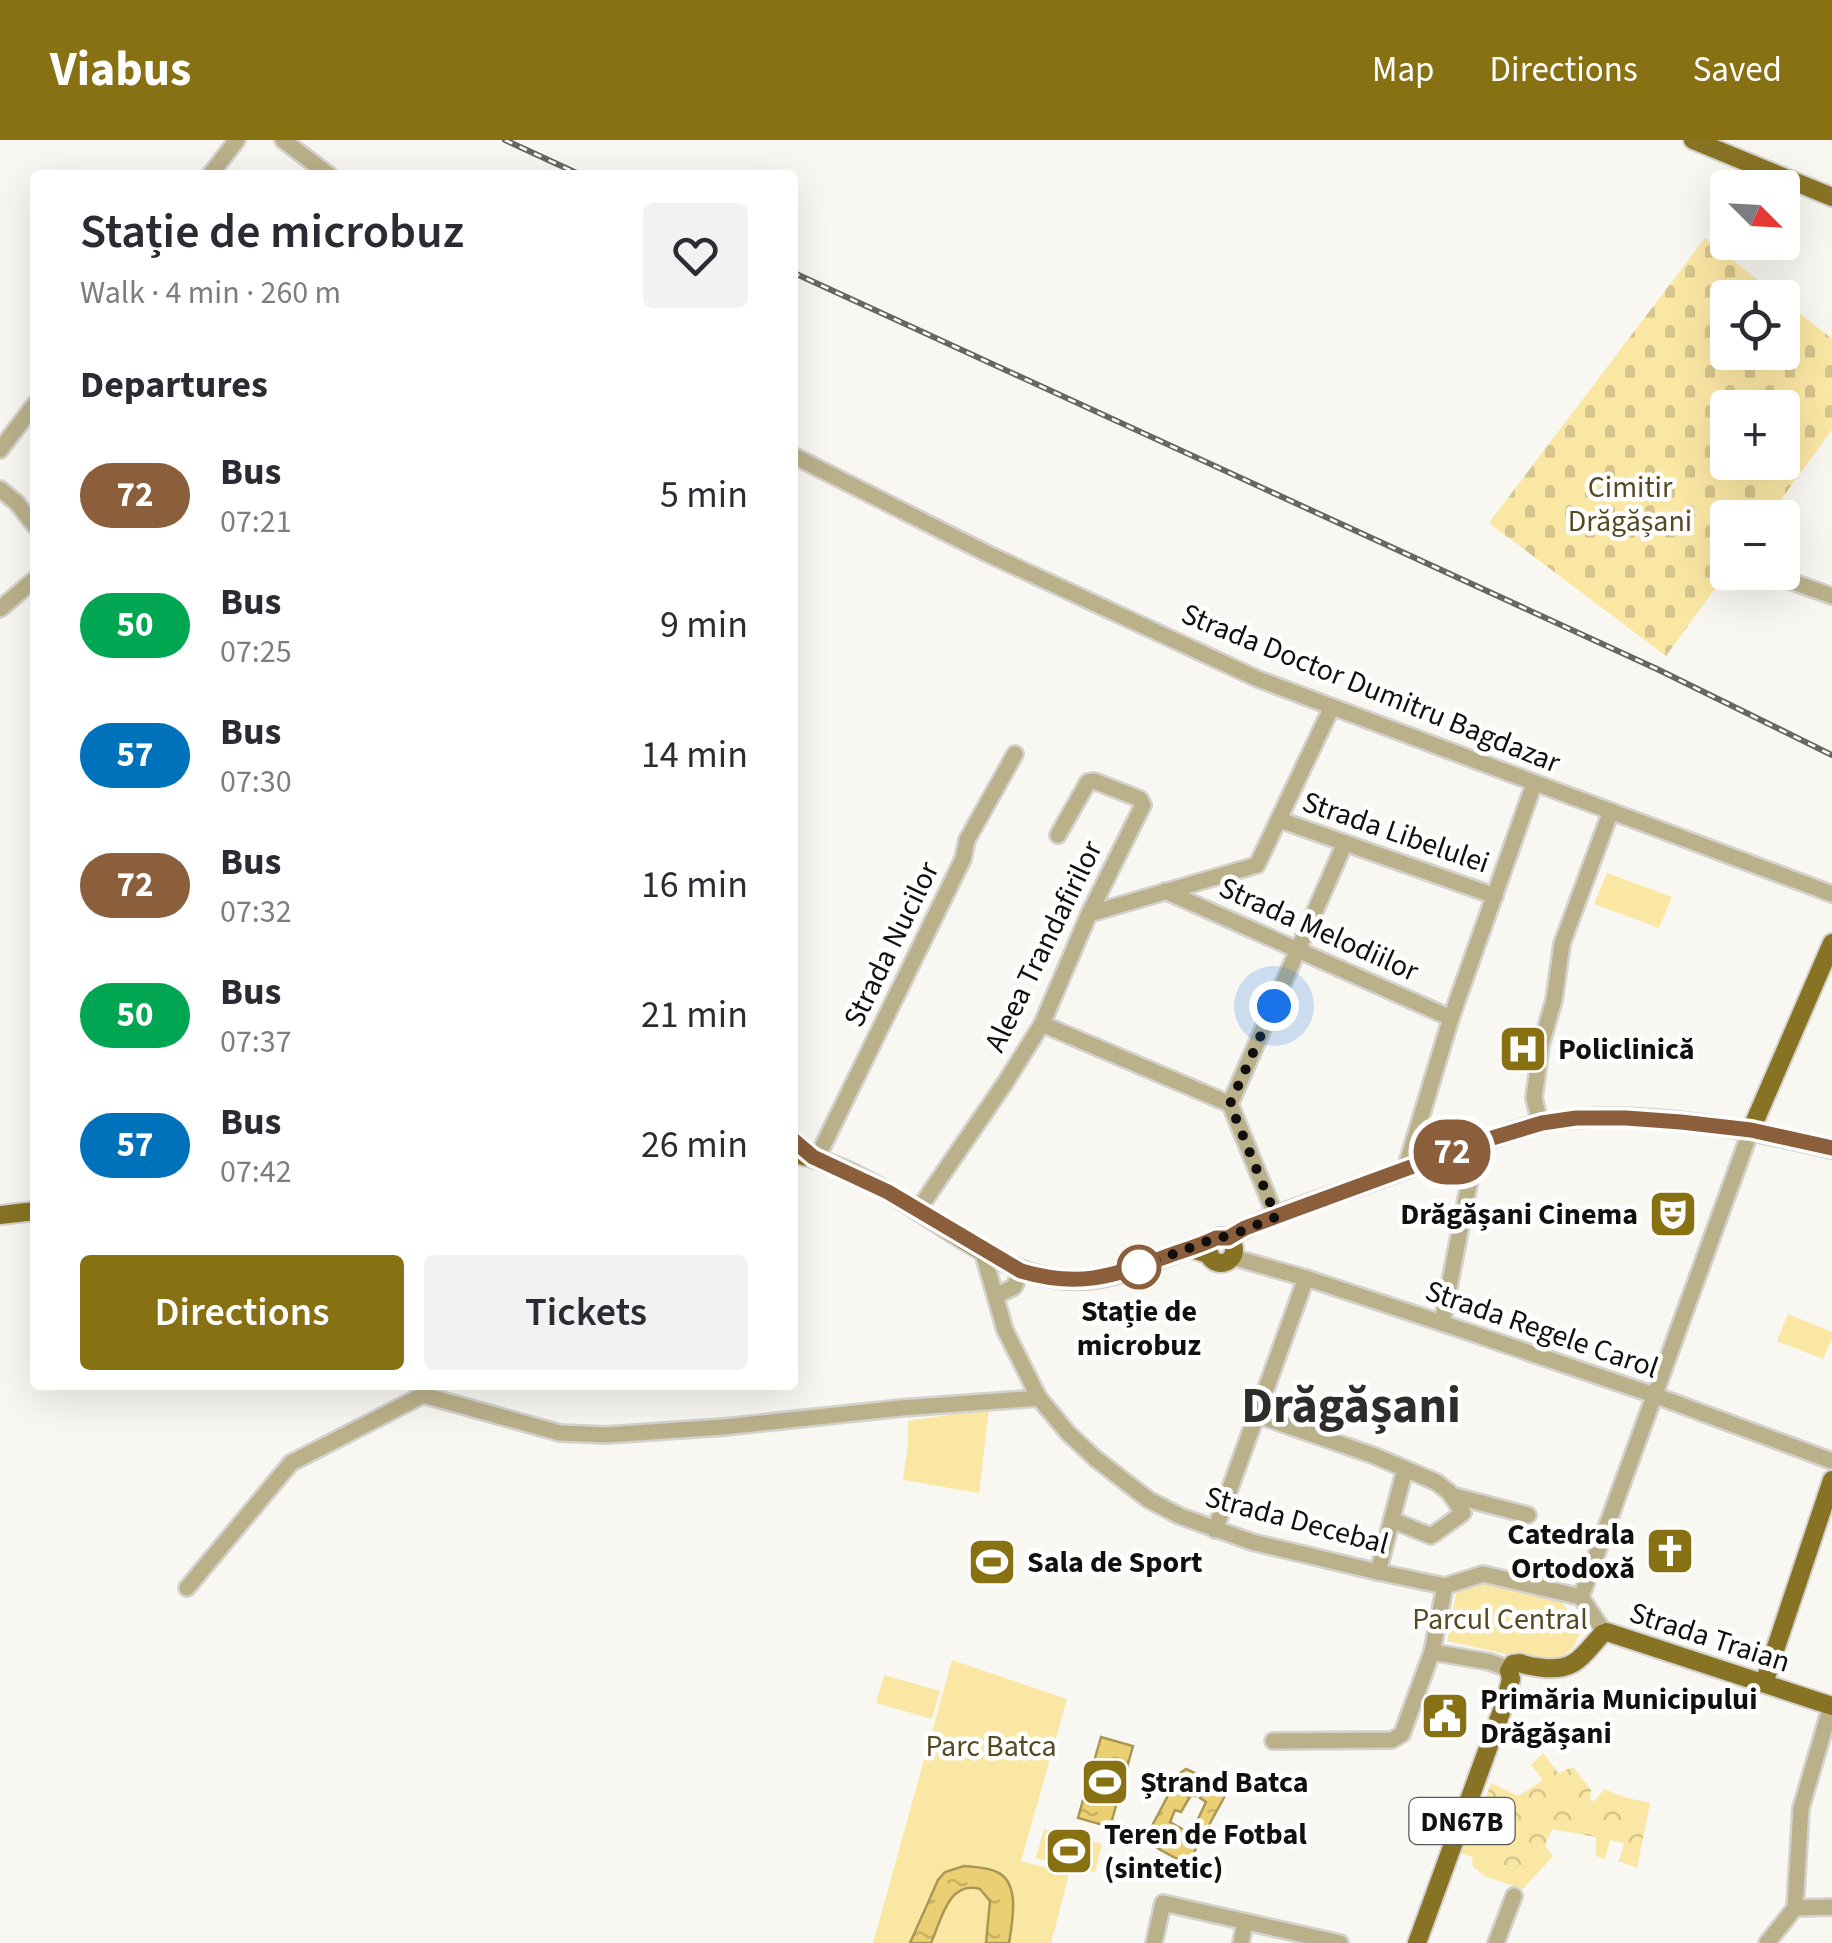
<!DOCTYPE html>
<html lang="en">
<head>
<meta charset="utf-8">
<style>
  body { margin:0; font-family:"Source Sans 3",sans-serif; background:#f2f2f3; color:#2b2b33; height:100vh; display:flex; flex-direction:column; font-size:38px; white-space:nowrap }
  * { box-sizing:border-box; margin:0 }
  p { font-size:32px; color:#7c7c81 }
  .icon { flex:none; width:55px; height:55px; fill:none; stroke:currentColor; stroke-width:2; stroke-linecap:round; stroke-linejoin:round }
  .map { position:relative; flex:1; overflow:hidden }
  .details { position:absolute; left:30px; top:30px; width:768px; height:1220px; display:flex; flex-direction:column; background:#fff; border-radius:10px; box-shadow:0 10px 40px #0002 }
  .details>* { flex:none }
  .badge { padding:0 20px; border-radius:32px; font-size:35px; line-height:65px }
  .needle { width:65px; rotate:114deg }
  .buttons { position:absolute; left:1710px; top:30px; display:grid; gap:20px }
  .buttons a { display:grid; place-items:center; width:90px; height:90px; border-radius:10px; background:#fff; box-shadow:0 10px 40px #0002; font-size:50px }
  .you { position:absolute; width:50px; height:50px; margin:-25px; border:8px solid #fff; border-radius:50%; background:#1a73e8; box-shadow:0 0 0 15px #1a73e833 }
  .map>.badge { position:absolute; translate:-50% -50%; box-shadow:0 0 0 5px #fff }
  h2 { padding:0 50px; font-size:38px; line-height:90px }
  .round { display:grid; place-items:center; flex:none; width:105px; height:105px; border-radius:10px; background:#f2f2f3 }
  .headline { display:flex; align-items:center; justify-content:space-between; height:170px; padding:0 50px }
  h1 { font-size:48px; font-weight:600; line-height:75px }
  .button { display:flex; gap:20px; margin-top:auto; padding:20px 50px }
  .button a { flex:1; height:115px; border-radius:10px; background:#887113; color:#fff; font-size:40px; font-weight:600; line-height:115px; text-align:center }
  .button a+a { background:#f2f2f3; color:#2b2b33 }
  ul { padding:0; list-style:none }
  li { display:flex; align-items:center; gap:30px; height:130px; padding:0 50px }
  li div { flex:1 }
  li b { display:block; font-size:38px }
  li em { font-style:normal }
  li .badge { min-width:110px; font-weight:700; text-align:center }
  header { display:flex; align-items:center; gap:60px; box-sizing:border-box; height:140px; padding:0 50px; background:#887113; color:#fff }
  header strong { font-size:48px }
  nav { display:flex; gap:55px; margin-inline-start:auto; font-size:35px }
  .map>svg:first-child { display:block }
  .green { fill:#fbe7a4 }
  .forest { fill:url(#forest-crowns) }
  .cemetery { fill:url(#cemetery-stones); fill-rule:evenodd }
  .water { fill:url(#water-ripples); stroke:#aa9655; stroke-width:2.5 }
  .lines { fill:none; stroke-linecap:round; stroke-linejoin:round }
  .minor-casing { stroke:#d3d2cd; stroke-width:20 }
  .major-casing { stroke:#d3d2cd; stroke-width:22 }
  .minor { stroke:#bab08a; stroke-width:15 }
  .major { stroke:#887324; stroke-width:18 }
  .rail-casing { stroke:#676663; stroke-width:6 }
  .rail { stroke:#fff; stroke-width:2.5; stroke-dasharray:8; stroke-linecap:butt }
  .line-casing { stroke:#fff; stroke-width:22 }
  .line { stroke:#8b5e3c; stroke-width:15 }
  .walk { stroke:#11100e; stroke-width:10; stroke-dasharray:0 18 }
  .stop-dot { fill:#fff; stroke:#8b5e3c; stroke-width:5 }
  .labels { text-anchor:middle; stroke-width:9; stroke-linejoin:round; paint-order:stroke }
  .shield { fill:#fff; stroke:#585856; stroke-width:2.5 }
  .shield-label { font-size:28px; font-weight:bold; fill:#11100e }
  .park-label { font-size:30px; fill:#554a22; stroke:#fff }
  .street-label { font-size:30px; fill:#11100e; stroke:#fff }
  .poi-label { font-size:30px; font-weight:bold; fill:#11100e; stroke:#fff; text-anchor:start }
  .stop-label { font-size:30px; font-weight:bold; fill:#11100e; stroke:#fff }
  .town-label { font-size:50px; font-weight:bold; fill:#2f2d29; stroke:#fff }
</style>
</head>
<body>
<header>
<strong>Viabus</strong>
<nav><a>Map</a><a>Directions</a><a>Saved</a></nav>
</header>
<div class="map">
<svg width="1832" height="1803" viewBox="0 0 1832 1803">
  <defs>
    <pattern id="forest-crowns" width="20" height="18" patternUnits="userSpaceOnUse" patternTransform="scale(2.5)"><rect width="20" height="18" fill="#fbe7a4"/><path d="M2 6a3 3 0 1 1 6 0M12 15a3 3 0 1 1 6 0" fill="none" stroke="#d6c58c"/></pattern>
    <pattern id="cemetery-stones" width="16" height="16" patternUnits="userSpaceOnUse" patternTransform="scale(2.5)"><rect width="16" height="16" fill="#fbe7a4"/><path d="M2 7V4a2 2 0 0 1 4 0v3zM10 15v-3a2 2 0 0 1 4 0v3z" fill="#d6c58c"/></pattern>
    <pattern id="water-ripples" width="26" height="14" patternUnits="userSpaceOnUse" patternTransform="scale(2.5)"><rect width="26" height="14" fill="#ebd073"/><path d="M2 4q2-2 4 0t4 0M15 11q2-2 4 0t4 0" fill="none" stroke="#c8b262"/></pattern>
  </defs>
  <rect width="100%" height="100%" fill="#f8f7f1"/>
  <g class="green">
    <path d="M 1607,733 L 1672,757 L 1659,788 L 1594,764 Z"/>
    <path d="M 1788,1174 L 1832,1192 L 1832,1198 L 1823,1219 L 1777,1201 Z"/>
    <path d="M 989,1269 L 979,1353 L 903,1340 L 908,1305 L 908,1281 Z"/>
    <path d="M 1483,1442 L 1562,1462 L 1582,1488 L 1573,1508 L 1555,1521 L 1528,1519 L 1447,1501 L 1457,1449 Z"/>
    <path d="M 952,1520 L 1067,1559 L 1021,1721 L 1069,1734 L 1051,1803 L 1009,1803 L 1013,1760 L 998,1732 C 988,1729 976,1724 965,1726 C 931,1732 921,1776 910,1803 L 873,1803 Z"/>
    <path d="M 884,1535 L 940,1551 L 932,1579 L 876,1563 Z"/>
    <path d="M 1044,1689 L 1102,1704 L 1095,1732 L 1036,1718 Z"/>
    <path d="M 969,1747 L 980,1749 L 990,1761 L 986,1803 L 931,1803 C 941,1781 944,1755 969,1747 Z"/>
  </g>
  <path class="forest" d="M 1543,1613 L 1558,1633 L 1573,1627 L 1591,1650 L 1590,1660 L 1595,1661 L 1604,1649 L 1624,1657 L 1650,1663 L 1637,1728 L 1619,1721 L 1624,1703 L 1610,1700 L 1605,1719 L 1596,1716 L 1596,1697 L 1552,1689 L 1545,1706 L 1553,1716 L 1523,1749 L 1487,1737 L 1473,1727 L 1472,1717 L 1457,1712 L 1463,1697 L 1479,1703 L 1494,1687 L 1502,1690 L 1486,1657 L 1491,1643 L 1518,1656 L 1543,1640 L 1531,1625 Z"/>
  <path class="cemetery" d="M 1705,98 L 1779,157 L 1728,158 L 1728,212 L 1782,212 L 1783,160 L 1832,199 L 1832,290 L 1768,377 L 1728,378 L 1727,432 L 1666,516 L 1489,383 ZM 1728,268 L 1782,268 L 1782,322 L 1728,322 Z"/>
  <g class="water">
    <path d="M 1101,1597 L 1133,1606 L 1110,1687 L 1078,1678 Z"/>
    <path d="M 1186,1629 L 1206,1638 L 1196,1656 L 1191,1655 L 1181,1672 L 1175,1670 L 1170,1682 L 1191,1694 L 1206,1662 L 1200,1658 L 1212,1640 L 1224,1649 L 1226,1654 L 1192,1716 L 1186,1721 L 1181,1721 L 1146,1702 L 1146,1697 L 1180,1633 Z"/>
    <path d="M 964,1726 C 975,1727 987,1727 997,1732 C 1021,1743 1012,1783 1009,1803 L 986,1803 L 990,1761 L 980,1749 C 948,1740 941,1781 931,1803 L 910,1803 L 938,1740 L 945,1732 Z"/>
  </g>
  <g class="lines">
    <g class="minor-casing">
      <g id="minor">
        <path d="M 283,0 L 329,35"/>
        <path d="M 210,35 L 237,0"/>
        <path d="M 0,310 L 35,264"/>
        <path d="M 792,315 L 988,414 L 1258,539 L 1832,754"/>
        <path d="M 0,349 L 17,363 L 35,386"/>
        <path d="M 1765,432 L 1832,456"/>
        <path d="M 0,469 L 35,439"/>
        <path d="M 1280,680 L 1495,756"/>
        <path d="M 1165,751 L 1451,878"/>
        <path d="M 1089,774 L 1257,725 L 1332,567"/>
        <path d="M 1042,884 L 1230,964"/>
        <path d="M 1540,983 L 1534,958 L 1541,905 L 1554,860 L 1562,804 L 1611,671"/>
        <path d="M 817,1018 L 963,719 L 967,700 L 1015,614"/>
        <path d="M 1405,1030 L 1451,878 L 1534,644"/>
        <path d="M 918,1070 L 1005,943 L 1042,884 L 1089,774 L 1143,665 L 1140,659 L 1094,641 L 1088,642 L 1058,695"/>
        <path d="M 1276,1077 L 1230,964 L 1345,703"/>
        <path d="M 982,1110 L 1005,1190 L 1039,1258 L 1068,1293 L 1096,1319 L 1149,1360 L 1180,1376 L 1252,1402 L 1378,1432 L 1445,1446 L 1483,1434 L 1581,1457"/>
        <path d="M 1232,1117 L 1309,1139 L 1442,1183 L 1654,1255 L 1832,1321"/>
        <path d="M 995,1156 L 1014,1147 L 1021,1131"/>
        <path d="M 1442,1183 L 1477,1003"/>
        <path d="M 1257,1275 L 1375,1316 L 1436,1342 L 1449,1352 L 1463,1373 L 1431,1396 L 1392,1380"/>
        <path d="M 1451,1355 L 1528,1375"/>
        <path d="M 1215,1390 L 1306,1138"/>
        <path d="M 1378,1432 L 1405,1329"/>
        <path d="M 187,1448 L 291,1323 L 423,1255 L 560,1293 L 606,1295 L 724,1287 L 901,1268 L 1039,1258"/>
        <path d="M 1581,1457 L 1751,990"/>
        <path d="M 1581,1457 L 1604,1492"/>
        <path d="M 1432,1512 L 1490,1522 L 1509,1529"/>
        <path d="M 1273,1601 L 1392,1600 L 1402,1594 L 1432,1512 L 1445,1446"/>
        <path d="M 1795,1768 L 1801,1668 L 1831,1566"/>
        <path d="M 1154,1803 L 1163,1763 L 1340,1803"/>
        <path d="M 1241,1803 L 1245,1782"/>
        <path d="M 1496,1803 L 1514,1756"/>
        <path d="M 1767,1803 L 1795,1768 L 1832,1767"/>
      </g>
    </g>
    <g class="major-casing">
      <g id="major">
        <path d="M 1693,0 L 1832,57"/>
        <path d="M 1751,990 L 1832,803"/>
        <path d="M 792,1014 C 897,1028 983,1148 1087,1140 C 1123,1137 1157,1120 1190,1108 L 1210,1115"/>
        <path d="M 0,1075 L 35,1071"/>
        <circle cx="1221" cy="1110" r="13"/>
        <path d="M 1228,1098 C 1273,1072 1328,1058 1377,1040 C 1418,1025 1458,1009 1500,996 C 1514,991 1529,985 1544,983 C 1633,967 1744,988 1832,1009"/>
        <path d="M 1764,1543 L 1832,1340"/>
        <path d="M 1417,1803 L 1506,1559 L 1511,1539 L 1509,1531 L 1513,1524 L 1520,1523 C 1528,1526 1535,1527 1544,1528 C 1576,1531 1583,1515 1602,1494 L 1607,1492 L 1832,1566"/>
      </g>
    </g>
    <use href="#minor" class="minor"/>
    <use href="#major" class="major"/>
    <g class="rail-casing">
      <g id="rail">
        <path d="M 505,0 L 581,35"/>
        <path d="M 792,132 L 1657,529 L 1832,615"/>
      </g>
    </g>
    <use href="#rail" class="rail"/>
  </g>
  <g class="lines">
    <g class="line-casing">
      <path id="line" d="M 792,999 L 813,1017 L 888,1052 L 1021,1131 C 1079,1148 1110,1137 1165,1117 C 1181,1111 1200,1106 1216,1098 L 1228,1098 L 1245,1088 L 1288,1072 L 1479,1002 L 1542,983 L 1576,978 L 1626,978 L 1681,982 L 1751,990 L 1832,1008"/>
    </g>
    <use href="#line" class="line"/>
    <path class="walk" d="M 1139,1127 L 1216,1098 C 1236,1096 1256,1084 1276,1077 L 1230,964 L 1274,866"/>
  </g>
  <defs>
    <g id="hospital-square" transform="scale(2.5)"><rect x="-9" y="-9" width="18" height="18" rx="4" fill="#887113" stroke="#fff"/><path d="M-5-5h3v3.5h4V-5h3V5h-3V1.5h-4V5h-3Z" fill="#fff"/></g>
    <g id="theatre-square" transform="scale(2.5)"><rect x="-9" y="-9" width="18" height="18" rx="4" fill="#887113" stroke="#fff"/><path d="M-5-5.5Q0-4 5-5.5V0Q5 5 0 6Q-5 5-5 0ZM-3.3-2.5H-1v1.5H-3.3ZM1-2.5H3.3v1.5H1ZM-2.8 1Q0 5.5 2.8 1Z" fill="#fff"/></g>
    <g id="church-square" transform="scale(2.5)"><rect x="-9" y="-9" width="18" height="18" rx="4" fill="#887113" stroke="#fff"/><path d="M-1.2-6h2.4v3.5h3.3v2.4h-3.3V6h-2.4V-.1h-3.3v-2.4h3.3Z" fill="#fff"/></g>
    <g id="stadium-square" transform="scale(2.5)"><rect x="-9" y="-9" width="18" height="18" rx="4" fill="#887113" stroke="#fff"/><path d="M0-5a6.5 5 0 1 0 0 10a6.5 5 0 1 0 0-10ZM-3.5-1.8h7v3.6h-7Z" fill="#fff"/></g>
    <g id="civic-square" transform="scale(2.5)"><rect x="-9" y="-9" width="18" height="18" rx="4" fill="#887113" stroke="#fff"/><path d="M-.6-6.5H3V-4.5H.6V-3L4-1V1h2V6H-6V1h2V-1L-.6-3ZM-1.2 2.5V6h2.4V2.5Z" fill="#fff"/></g>
  </defs>
  <g fill-rule="evenodd">
    <use href="#hospital-square" x="1523" y="909"/>
    <use href="#theatre-square" x="1673" y="1074"/>
    <use href="#church-square" x="1670" y="1411"/>
    <use href="#stadium-square" x="992" y="1422"/>
    <use href="#civic-square" x="1445" y="1576"/>
    <use href="#stadium-square" x="1105" y="1642"/>
    <use href="#stadium-square" x="1069" y="1711"/>
  </g>
  <circle class="stop-dot" cx="1139" cy="1127" r="20"/>
  <g class="labels">
    <rect class="shield" x="1409.5" y="1658" width="105" height="46" rx="8"/>
    <g class="shield-label">
      <text x="1462" y="1691">DN67B</text>
    </g>
    <g class="park-label">
      <text x="1630" y="357">Cimitir<tspan x="1630" dy="34">Drăgășani</tspan></text>
      <text x="1500" y="1489">Parcul Central</text>
      <text x="991" y="1616">Parc Batca</text>
    </g>
    <g class="street-label">
      <text transform="translate(1371 548) rotate(22)" y="10">Strada Doctor Dumitru Bagdazar</text>
      <text transform="translate(1396 692) rotate(19)" y="10">Strada Libelulei</text>
      <text transform="translate(1319 789) rotate(24)" y="10">Strada Melodiilor</text>
      <text transform="translate(891 804) rotate(-64)" y="10">Strada Nucilor</text>
      <text transform="translate(1043 806) rotate(-64)" y="10">Aleea Trandafirilor</text>
      <text transform="translate(1542 1189) rotate(19)" y="10">Strada Regele Carol</text>
      <text transform="translate(1297 1380) rotate(15)" y="10">Strada Decebal</text>
      <text transform="translate(1710 1497) rotate(18)" y="10">Strada Traian</text>
    </g>
    <g class="poi-label">
      <text x="1558" y="919">Policlinică</text>
      <text x="1638" y="1084" text-anchor="end">Drăgășani Cinema</text>
      <text x="1635" y="1404" text-anchor="end">Catedrala<tspan x="1635" dy="34">Ortodoxă</tspan></text>
      <text x="1027" y="1432">Sala de Sport</text>
      <text x="1480" y="1569">Primăria Municipului<tspan x="1480" dy="34">Drăgășani</tspan></text>
      <text x="1140" y="1652">Ștrand Batca</text>
      <text x="1104" y="1704">Teren de Fotbal<tspan x="1104" dy="34">(sintetic)</tspan></text>
    </g>
    <g class="stop-label">
      <text x="1139" y="1181">Stație de<tspan x="1139" dy="34">microbuz</tspan></text>
    </g>
    <g class="town-label">
      <text x="1351" y="1282">Drăgășani</text>
    </g>
  </g>
</svg>
<div class="buttons">
<a><svg class="needle" viewBox="-14 -14 28 28"><path d="M0-13l5 13h-10z" fill="#e53935"/><path d="M0 13l5-13h-10z" fill="#7c7c81"/></svg></a>
<a><svg class="icon" aria-label="locate" viewBox="0 0 24 24"><circle cx="12" cy="12" r="6"/><path d="M12 2v4M12 18v4M2 12h4M18 12h4"/></svg></a>
<a>+</a>
<a>−</a>
</div>
<div class="you" style="left:1274px;top:866px"></div>
<b class="badge" style="left:1452px;top:1012px;background:#8b5e3c;color:#fff">72</b>
<section class="details">
<div class="headline"><div><h1>Stație de microbuz</h1><p>Walk · 4 min · 260 m</p></div><a class="round"><svg class="icon" aria-label="heart" viewBox="0 0 24 24"><path d="M12 20l-8-8c-3-5 5-10 8-4 3-6 11-1 8 4z"/></svg></a></div>
<h2>Departures</h2>
<ul>
<li><span class="badge" style="background:#8b5e3c;color:#fff">72</span><div><b>Bus</b><p>07:21</p></div><em>5 min</em></li>
<li><span class="badge" style="background:#00a651;color:#fff">50</span><div><b>Bus</b><p>07:25</p></div><em>9 min</em></li>
<li><span class="badge" style="background:#0072bc;color:#fff">57</span><div><b>Bus</b><p>07:30</p></div><em>14 min</em></li>
<li><span class="badge" style="background:#8b5e3c;color:#fff">72</span><div><b>Bus</b><p>07:32</p></div><em>16 min</em></li>
<li><span class="badge" style="background:#00a651;color:#fff">50</span><div><b>Bus</b><p>07:37</p></div><em>21 min</em></li>
<li><span class="badge" style="background:#0072bc;color:#fff">57</span><div><b>Bus</b><p>07:42</p></div><em>26 min</em></li>
</ul>
<div class="button"><a>Directions</a><a>Tickets</a></div>
</section>
</div>
</body>
</html>
